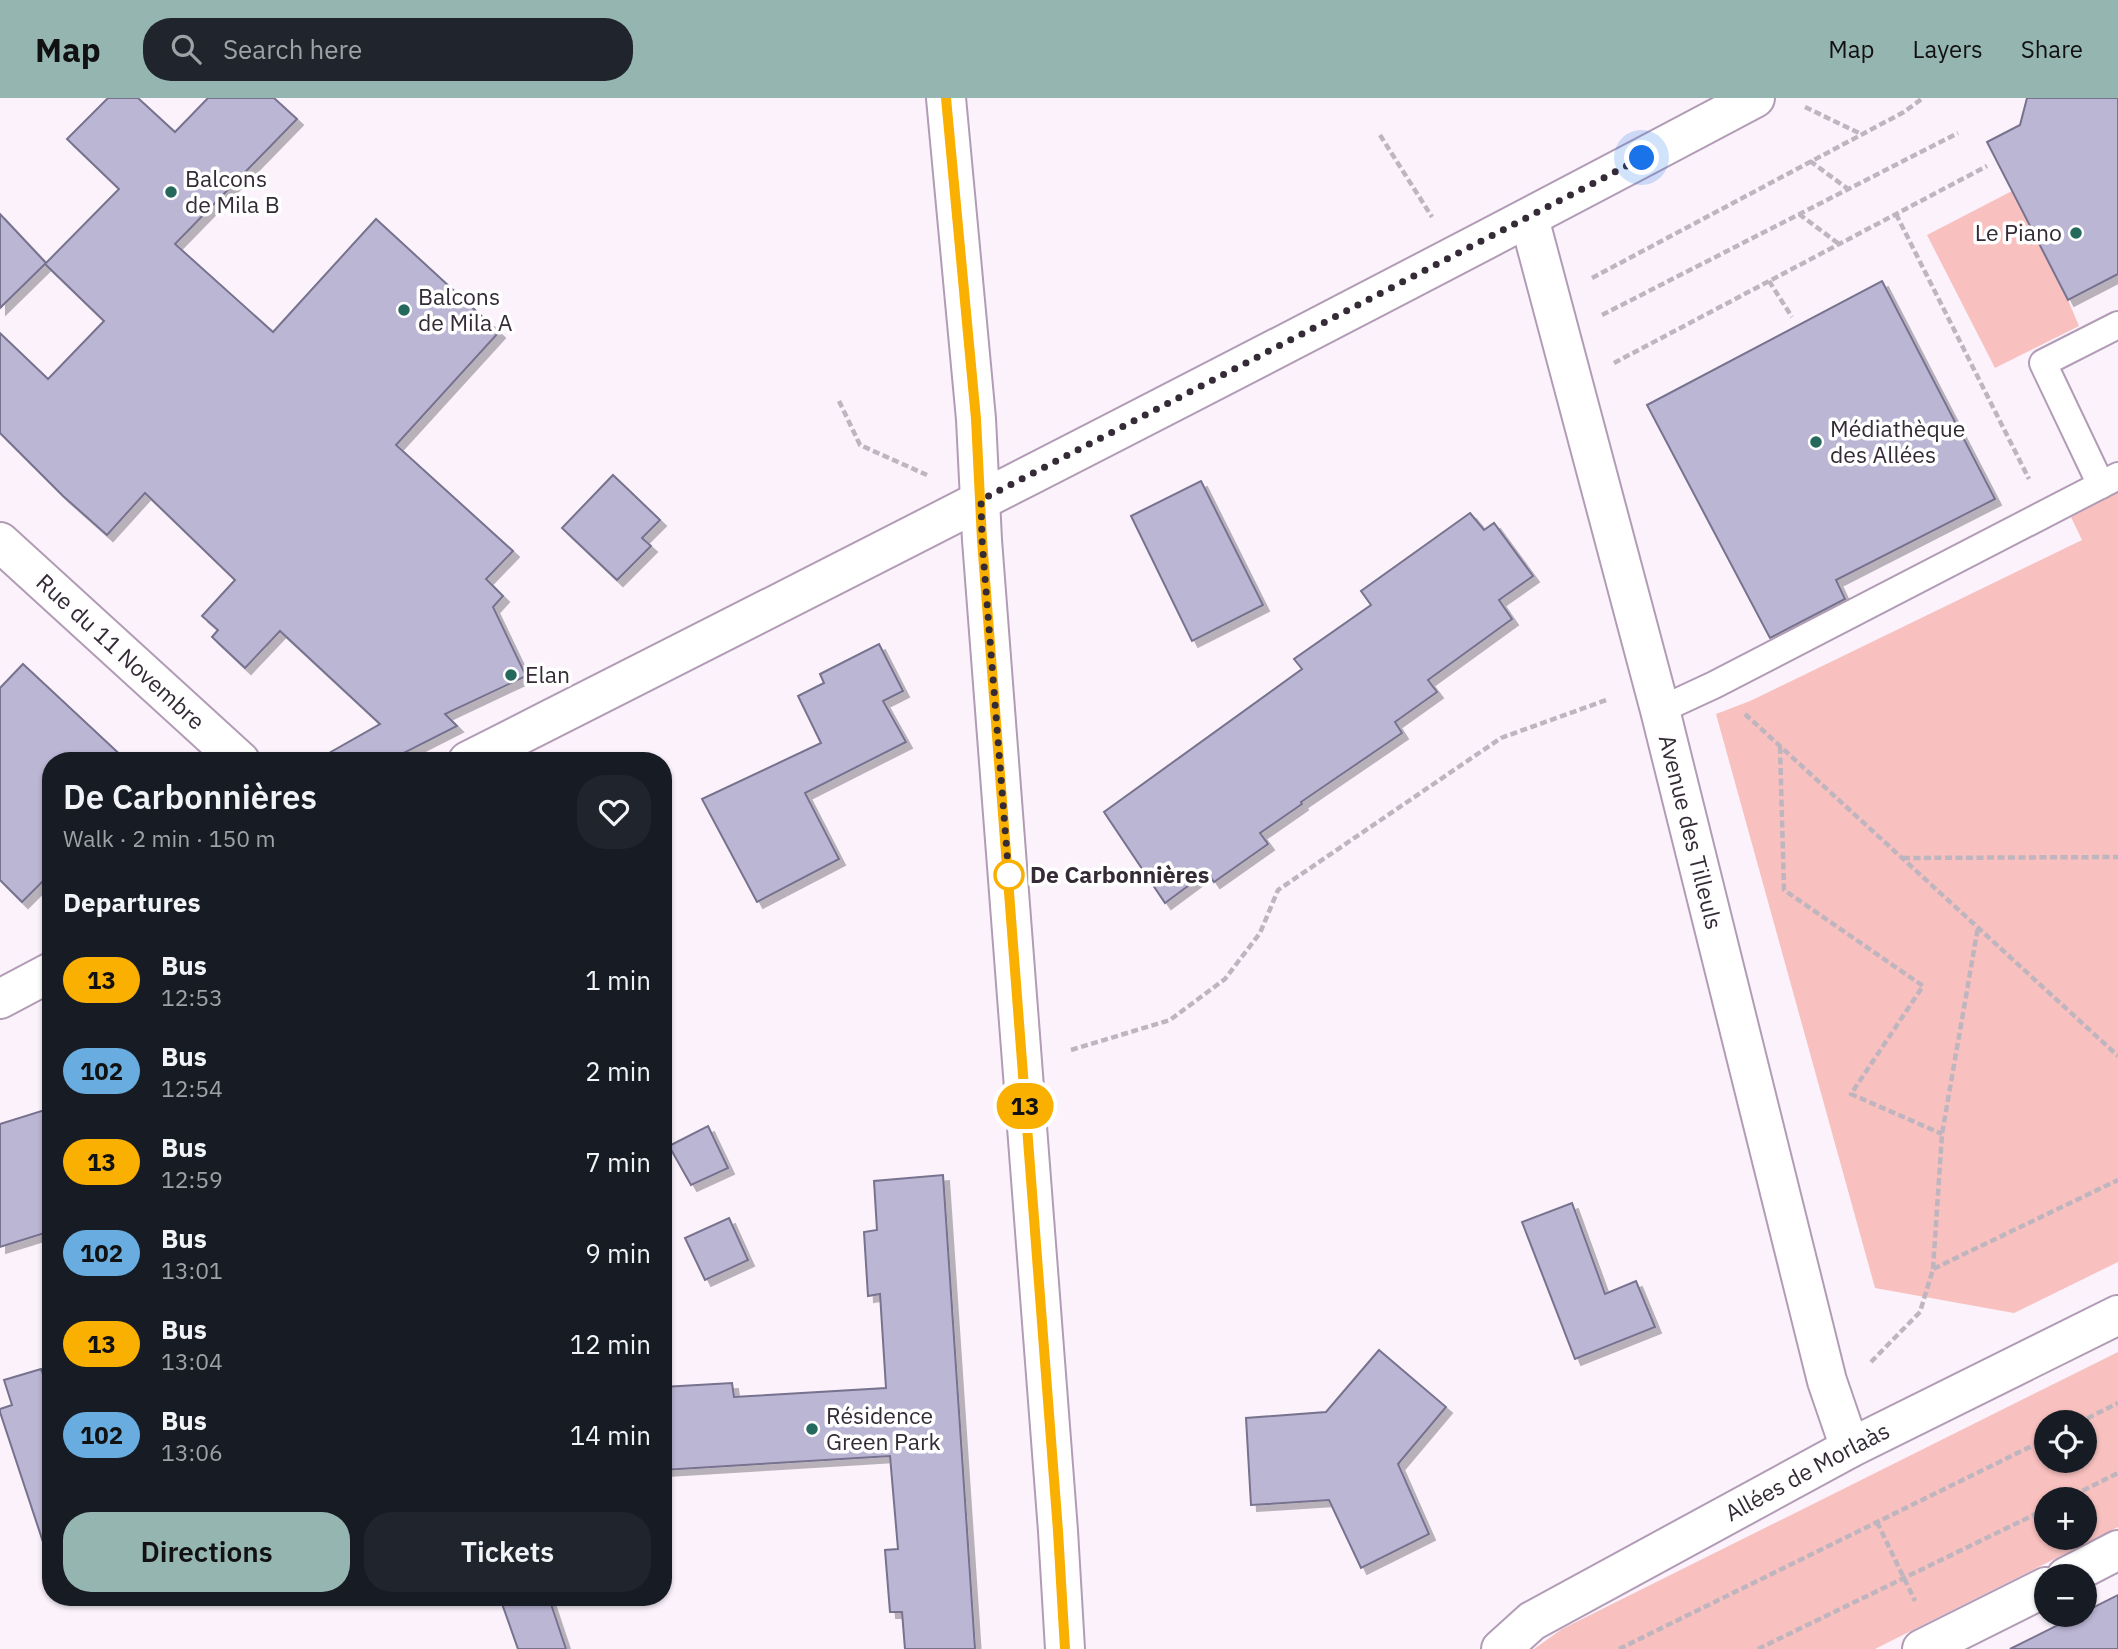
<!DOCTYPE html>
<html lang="en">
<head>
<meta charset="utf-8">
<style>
  body { margin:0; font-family:"IBM Plex Sans",sans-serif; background:#20242c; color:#f1f3f6; height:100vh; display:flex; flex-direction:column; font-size:26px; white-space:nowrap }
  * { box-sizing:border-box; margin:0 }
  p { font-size:23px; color:#9ea1a6 }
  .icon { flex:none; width:38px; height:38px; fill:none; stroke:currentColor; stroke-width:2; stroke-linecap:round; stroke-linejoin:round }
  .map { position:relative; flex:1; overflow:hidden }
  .details { position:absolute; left:42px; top:654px; width:630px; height:854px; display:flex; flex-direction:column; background:#171b24; border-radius:28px; box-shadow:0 2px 5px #0004 }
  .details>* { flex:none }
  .badge { padding:0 14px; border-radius:23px; font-size:24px; line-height:46px }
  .tools { position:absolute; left:2034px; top:1312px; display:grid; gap:14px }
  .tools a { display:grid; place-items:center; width:63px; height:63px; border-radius:50%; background:#171b24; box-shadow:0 2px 5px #0004; font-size:35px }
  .you { position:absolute; width:35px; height:35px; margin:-18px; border:5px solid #fff; border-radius:50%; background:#1a73e8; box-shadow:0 0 0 10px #1a73e833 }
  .map>.badge { position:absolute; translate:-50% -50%; box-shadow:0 0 0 4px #fff }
  h2 { padding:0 21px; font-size:26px; line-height:63px }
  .round { display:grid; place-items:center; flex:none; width:74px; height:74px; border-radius:28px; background:#20242c }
  .summary { display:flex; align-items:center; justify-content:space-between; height:119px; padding:0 21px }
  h1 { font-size:33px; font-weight:600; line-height:52px }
  .action { display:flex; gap:14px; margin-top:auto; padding:14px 21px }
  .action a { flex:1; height:80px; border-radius:28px; background:#95b5b0; color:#111; font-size:28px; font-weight:600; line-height:80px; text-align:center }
  .action a+a { background:#20242c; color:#f1f3f6 }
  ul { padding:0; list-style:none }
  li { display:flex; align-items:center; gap:21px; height:91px; padding:0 21px }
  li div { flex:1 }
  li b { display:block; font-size:26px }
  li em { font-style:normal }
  li .badge { min-width:77px; font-weight:700; text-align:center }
  header { display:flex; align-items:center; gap:42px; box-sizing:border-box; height:98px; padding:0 35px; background:#95b5b0; color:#111 }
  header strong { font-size:33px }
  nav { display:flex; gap:38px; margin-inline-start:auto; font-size:24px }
  .search { width:490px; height:63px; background:#20242c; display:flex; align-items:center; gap:18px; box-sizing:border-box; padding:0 24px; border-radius:28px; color:#9ea1a6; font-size:26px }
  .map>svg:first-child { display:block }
  .green { fill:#f8c1bf; fill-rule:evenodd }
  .building { fill:#bcb6d5; stroke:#77728e; stroke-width:2; filter:url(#shadow) }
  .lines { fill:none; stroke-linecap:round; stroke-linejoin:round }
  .lane-casing { stroke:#b29cb5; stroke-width:30 }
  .street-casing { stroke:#b29cb5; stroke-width:42 }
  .secondary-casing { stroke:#b29cb5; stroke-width:42 }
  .path { stroke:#beb5bf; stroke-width:4.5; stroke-dasharray:7 3.5; stroke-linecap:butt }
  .lane { stroke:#fff; stroke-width:26 }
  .street { stroke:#fff; stroke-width:38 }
  .secondary { stroke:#fff; stroke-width:38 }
  .line-casing { stroke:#fff; stroke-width:16 }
  .line { stroke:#f9b000; stroke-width:10 }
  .walk { stroke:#342b36; stroke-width:7; stroke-dasharray:0 12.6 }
  .poi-dot { fill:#24695b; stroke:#fff; stroke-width:2.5 }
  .stop-dot { fill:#fff; stroke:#f9b000; stroke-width:3.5 }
  .labels { text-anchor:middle; stroke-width:7; stroke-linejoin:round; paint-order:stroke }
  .poi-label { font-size:23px; fill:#342b36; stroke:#fff; text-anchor:start }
  .street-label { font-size:23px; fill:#342b36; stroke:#fff }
  .stop-label { font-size:23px; font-weight:bold; fill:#342b36; stroke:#fff; text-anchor:start }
</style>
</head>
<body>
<header>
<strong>Map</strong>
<div class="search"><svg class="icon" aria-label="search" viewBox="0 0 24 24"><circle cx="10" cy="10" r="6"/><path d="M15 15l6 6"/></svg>Search here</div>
<nav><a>Map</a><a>Layers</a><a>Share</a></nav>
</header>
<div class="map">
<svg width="2118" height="1551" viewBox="0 0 2118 1551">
  <defs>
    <filter id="shadow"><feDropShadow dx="6" dy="6" stdDeviation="0" flood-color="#0004"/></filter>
  </defs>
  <rect width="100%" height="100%" fill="#fbf2fc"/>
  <g class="green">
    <path d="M 2012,93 L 2068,202 L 2079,228 L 1995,270 L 1927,137 Z"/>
    <path d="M 2118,393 L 2118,1164 L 2014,1215 L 1875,1190 L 1716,616 L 1750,603 L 2082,442 L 2070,417 Z"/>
    <path d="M 2118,1254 L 2118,1429 L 1875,1551 L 1534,1551 L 1562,1531 ZM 2046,1325 L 2084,1325 L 2084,1363 L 2046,1363 ZM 2046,1402 L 2084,1402 L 2084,1440 L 2046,1440 Z"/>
  </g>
  <g class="building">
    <path d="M 108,0 L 138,0 L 175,34 L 208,0 L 274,0 L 297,21 L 175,146 L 273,234 L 376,121 L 499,234 L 396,347 L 513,453 L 486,481 L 503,498 L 493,509 L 526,578 L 445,616 L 457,628 L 388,663 L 315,663 L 380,626 L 280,533 L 245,570 L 212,539 L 218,532 L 202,518 L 235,482 L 145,395 L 107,437 L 63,398 L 0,335 L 0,235 L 48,281 L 104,223 L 45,166 L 0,210 L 0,116 L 46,165 L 119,91 L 67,41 Z"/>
    <path d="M 2027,0 L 2118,0 L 2118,176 L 2068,202 L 1987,44 L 2020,27 Z"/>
    <path d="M 1882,183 L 1995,401 L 1836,482 L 1845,501 L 1770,540 L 1647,307 Z"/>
    <path d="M 613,377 L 660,422 L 642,440 L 651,448 L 617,482 L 562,430 Z"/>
    <path d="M 1201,383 L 1263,507 L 1192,543 L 1131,418 Z"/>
    <path d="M 1470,415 L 1484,432 L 1494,425 L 1533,478 L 1499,502 L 1512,521 L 1428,582 L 1437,594 L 1395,624 L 1402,635 L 1301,704 L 1302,706 L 1260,735 L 1268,746 L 1214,784 L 1207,774 L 1165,805 L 1104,714 L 1302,571 L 1294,561 L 1371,507 L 1361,493 Z"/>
    <path d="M 879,546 L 903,593 L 883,603 L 906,644 L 805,695 L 839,761 L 757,804 L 702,701 L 821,645 L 798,598 L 824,585 L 820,576 Z"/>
    <path d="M 23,566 L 127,663 L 51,663 L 51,775 L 22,804 L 0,782 L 0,590 Z"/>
    <path d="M 51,1010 L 51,1133 L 0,1149 L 0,1026 Z"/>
    <path d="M 708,1028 L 728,1070 L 691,1087 L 669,1048 Z"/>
    <path d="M 943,1077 L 975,1551 L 905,1551 L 902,1514 L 890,1514 L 885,1452 L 898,1451 L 890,1358 L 663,1372 L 663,1289 L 732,1285 L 734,1299 L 886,1290 L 880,1196 L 868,1198 L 864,1134 L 877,1132 L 874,1083 Z"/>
    <path d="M 1572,1105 L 1605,1196 L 1636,1183 L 1655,1229 L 1575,1261 L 1522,1124 Z"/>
    <path d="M 729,1120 L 748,1162 L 705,1182 L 685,1140 Z"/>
    <path d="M 1379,1252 L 1446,1309 L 1398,1366 L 1429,1436 L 1361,1470 L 1329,1402 L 1251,1407 L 1246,1320 L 1326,1314 Z"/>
    <path d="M 41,1271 L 51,1295 L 51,1443 L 43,1444 L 0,1314 L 0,1311 L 12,1307 L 4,1282 Z"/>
    <path d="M 2118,1497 L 2118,1551 L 2010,1551 L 2078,1517 L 2084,1517 L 2084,1514 Z"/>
    <path d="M 500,1500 L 549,1500 L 566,1551 L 518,1551 Z"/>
  </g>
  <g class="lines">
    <g class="lane-casing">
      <g id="lane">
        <path d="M 2101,387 L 2043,265 L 2118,227"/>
        <path d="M 1660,612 L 1714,587 L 2118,378"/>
      </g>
    </g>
    <g class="street-casing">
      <g id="street">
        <path id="s1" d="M 1529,120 L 1660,612 L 1827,1283 L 1850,1350"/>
        <path id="s2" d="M 0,444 L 240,663"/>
      </g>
    </g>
    <g class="secondary-casing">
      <g id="secondary">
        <path d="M 946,0 L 976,321 L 982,442 L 1058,1433 L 1065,1551"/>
        <path d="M 468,663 C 899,445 1329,226 1755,0"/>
        <path d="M 0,901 L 51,874"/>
        <path d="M 2066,1479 L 2118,1452"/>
        <path id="s3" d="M 1501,1551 L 1532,1523 L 1850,1350 L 2118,1217"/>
        <path d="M 1922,1551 L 2046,1489"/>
      </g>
    </g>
    <g class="path">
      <path d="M 1805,9 L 1861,36"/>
      <path d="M 1380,37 L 1432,119"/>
      <path d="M 1810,63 L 1848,91"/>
      <path d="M 1799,116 L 1839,146"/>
      <path d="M 1896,116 L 2029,381"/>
      <path d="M 1592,180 L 1904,14 L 1923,0"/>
      <path d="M 1769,183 L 1792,219"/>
      <path d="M 1602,217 L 1958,35"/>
      <path d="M 1614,265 L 1987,68"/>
      <path d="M 839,303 L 860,347 L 927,377"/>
      <path d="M 1745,616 L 2118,958"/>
      <path d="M 1780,649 L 1784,792 L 1923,888 L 1851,996 L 1942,1036"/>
      <path d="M 1903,760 L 2118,759"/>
      <path d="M 1071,952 L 1170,922 L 1225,881 L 1260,835 L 1278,792 L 1501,640 L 1609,601"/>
      <path d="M 1933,1171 L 1942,1036 L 1978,829"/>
      <path d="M 1871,1264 L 1920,1214 L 1933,1171 L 2118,1082"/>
      <path d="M 2078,1325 L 2118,1305"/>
      <path d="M 2064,1402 L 2118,1375"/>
      <path d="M 1877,1424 L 1915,1503"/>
      <path d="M 1619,1551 L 2046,1341"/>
      <path d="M 1758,1551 L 2046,1411"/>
    </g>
    <use href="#lane" class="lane"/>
    <use href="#street" class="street"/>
    <use href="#secondary" class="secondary"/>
  </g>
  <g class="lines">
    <g class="line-casing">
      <path id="line" d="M 946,0 L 976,321 L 982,442 L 1058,1433 L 1065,1551"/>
    </g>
    <use href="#line" class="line"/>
    <path class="walk" d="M 1009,777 L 1009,780 L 982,442 L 981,402 L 1642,60"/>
  </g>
  <g class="poi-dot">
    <circle cx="171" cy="94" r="7"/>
    <circle cx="2076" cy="135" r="7"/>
    <circle cx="404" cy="212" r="7"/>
    <circle cx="1816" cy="344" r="7"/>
    <circle cx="511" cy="577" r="7"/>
    <circle cx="812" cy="1331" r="7"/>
  </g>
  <circle class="stop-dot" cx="1009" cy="777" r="14"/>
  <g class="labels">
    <g class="poi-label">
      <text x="185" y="89">Balcons<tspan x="185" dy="26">de Mila B</tspan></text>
      <text x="2062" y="143" text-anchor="end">Le Piano</text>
      <text x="418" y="207">Balcons<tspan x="418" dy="26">de Mila A</tspan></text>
      <text x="1830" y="339">Médiathèque<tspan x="1830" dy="26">des Allées</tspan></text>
      <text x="525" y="585">Elan</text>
      <text x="826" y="1326">Résidence<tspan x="826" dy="26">Green Park</tspan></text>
    </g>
    <g class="street-label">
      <text dy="8" stroke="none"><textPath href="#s2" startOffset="163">Rue du 11 Novembre</textPath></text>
      <text dy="8" stroke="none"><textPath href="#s1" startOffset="635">Avenue des Tilleuls</textPath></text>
      <text dy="8" stroke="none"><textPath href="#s3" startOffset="355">Allées de Morlaàs</textPath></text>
    </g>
    <g class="stop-label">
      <text x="1030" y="785">De Carbonnières</text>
    </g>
  </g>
</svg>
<div class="tools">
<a><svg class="icon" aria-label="locate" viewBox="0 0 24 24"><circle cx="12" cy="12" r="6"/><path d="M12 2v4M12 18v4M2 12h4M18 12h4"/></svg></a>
<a>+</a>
<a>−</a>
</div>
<div class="you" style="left:1642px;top:60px"></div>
<b class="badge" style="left:1025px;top:1008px;background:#f9b000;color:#111">13</b>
<section class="details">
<div class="summary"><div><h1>De Carbonnières</h1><p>Walk · 2 min · 150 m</p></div><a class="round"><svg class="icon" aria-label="heart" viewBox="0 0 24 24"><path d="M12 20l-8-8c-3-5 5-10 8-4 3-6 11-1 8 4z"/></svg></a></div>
<h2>Departures</h2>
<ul>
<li><span class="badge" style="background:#f9b000;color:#111">13</span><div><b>Bus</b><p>12:53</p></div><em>1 min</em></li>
<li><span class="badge" style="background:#69acdf;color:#111">102</span><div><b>Bus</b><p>12:54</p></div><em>2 min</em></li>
<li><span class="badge" style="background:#f9b000;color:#111">13</span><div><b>Bus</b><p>12:59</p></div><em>7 min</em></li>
<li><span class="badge" style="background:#69acdf;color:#111">102</span><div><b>Bus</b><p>13:01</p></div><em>9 min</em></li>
<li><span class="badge" style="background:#f9b000;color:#111">13</span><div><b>Bus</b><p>13:04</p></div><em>12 min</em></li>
<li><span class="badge" style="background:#69acdf;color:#111">102</span><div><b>Bus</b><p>13:06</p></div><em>14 min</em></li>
</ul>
<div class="action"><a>Directions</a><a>Tickets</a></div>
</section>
</div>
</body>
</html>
